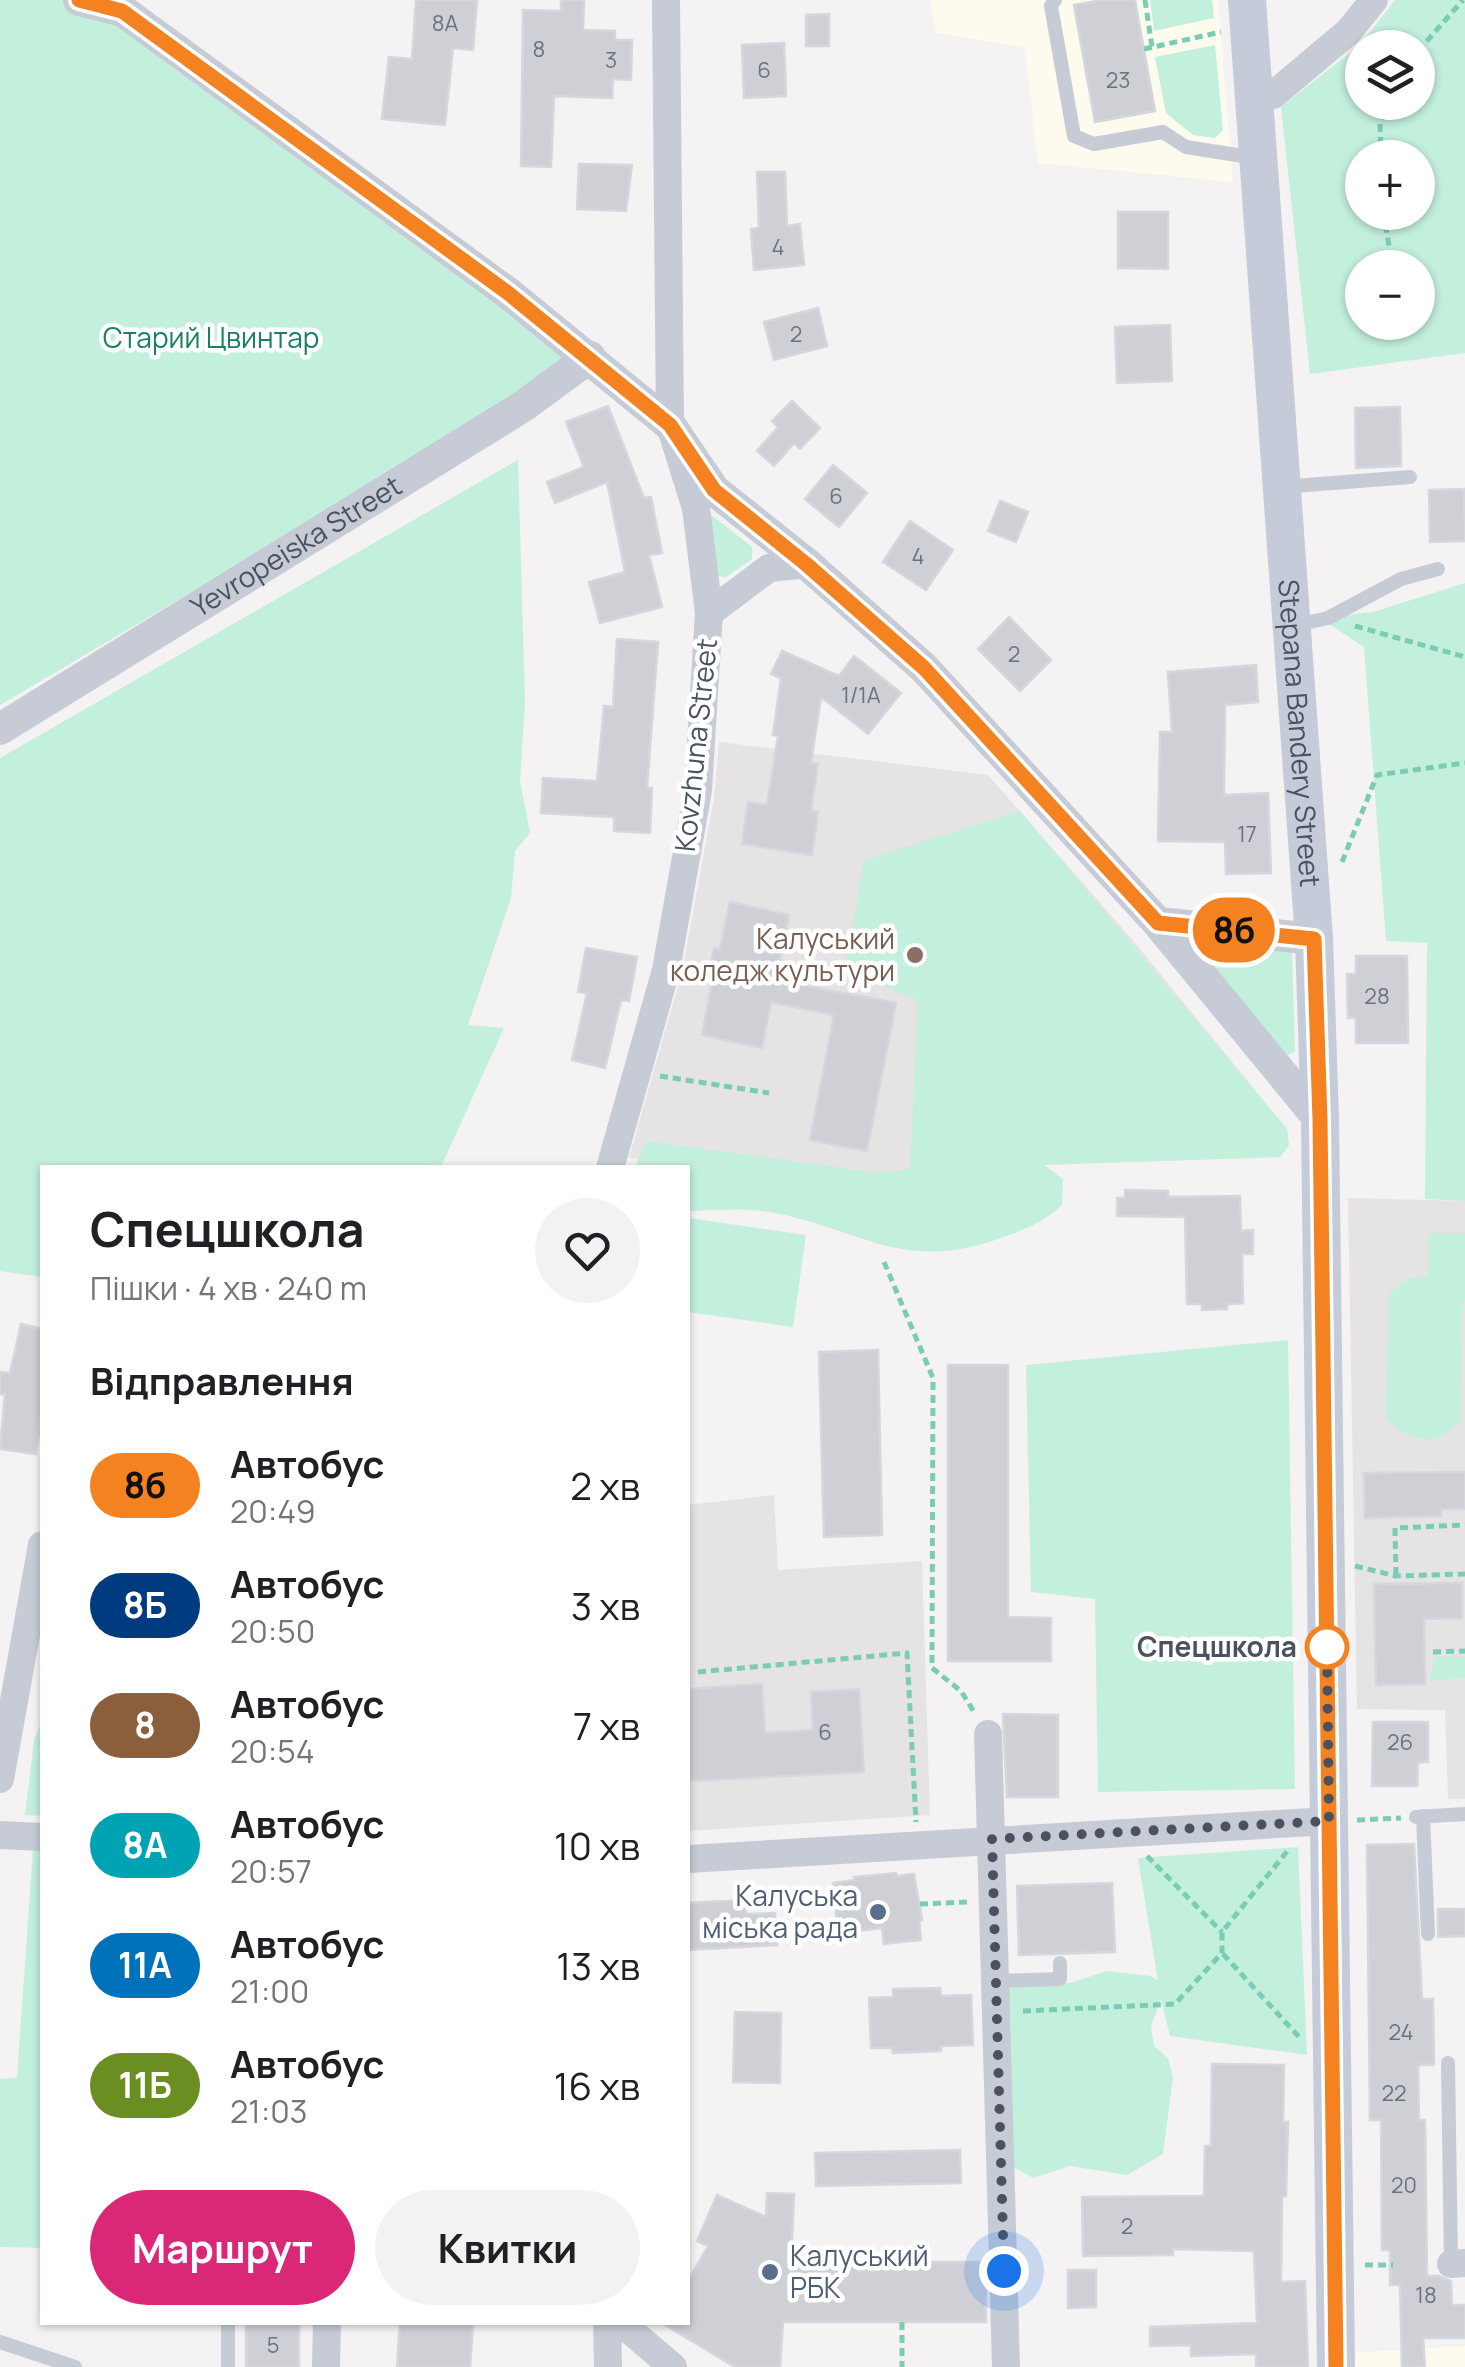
<!DOCTYPE html>
<html lang="uk">
<head>
<meta charset="utf-8">
<style>
  body { margin:0; font-family:Manrope,sans-serif; background:#f2f2f2; color:#202124; height:100vh; display:flex; flex-direction:column; font-size:38px; white-space:nowrap }
  * { box-sizing:border-box; margin:0 }
  p { font-size:32px; color:#757577 }
  .icon { flex:none; width:55px; height:55px; fill:none; stroke:currentColor; stroke-width:2; stroke-linecap:round; stroke-linejoin:round }
  .map { position:relative; flex:1; overflow:hidden }
  .drawer { position:absolute; left:40px; top:1165px; width:650px; height:1160px; display:flex; flex-direction:column; background:#fff; border-radius:0px; box-shadow:0 2px 8px #0004 }
  .drawer>* { flex:none }
  .badge { padding:0 20px; border-radius:32px; font-size:35px; line-height:65px }
  .tools { position:absolute; left:1345px; top:30px; display:grid; gap:20px }
  .tools a { display:grid; place-items:center; width:90px; height:90px; border-radius:50%; background:#fff; box-shadow:0 2px 8px #0004; font-size:50px }
  .you { position:absolute; width:50px; height:50px; margin:-25px; border:8px solid #fff; border-radius:50%; background:#1a73e8; box-shadow:0 0 0 15px #1a73e833 }
  .map>.badge { position:absolute; translate:-50% -50%; box-shadow:0 0 0 5px #fff }
  h2 { padding:0 50px; font-size:38px; line-height:90px }
  .round { display:grid; place-items:center; flex:none; width:105px; height:105px; border-radius:52px; background:#f2f2f2 }
  .summary { display:flex; align-items:center; justify-content:space-between; height:170px; padding:0 50px }
  h1 { font-size:48px; font-weight:700; line-height:75px }
  .primary-button { display:flex; gap:20px; margin-top:auto; padding:20px 50px }
  .primary-button a { flex:1; height:115px; border-radius:60px; background:#db2777; color:#fff; font-size:40px; font-weight:700; line-height:115px; text-align:center }
  .primary-button a+a { background:#f2f2f2; color:#202124 }
  ul { padding:0; list-style:none }
  li { display:flex; align-items:center; gap:30px; height:120px; padding:0 50px }
  li div { flex:1 }
  li b { display:block; font-size:38px }
  li em { font-style:normal }
  li .badge { min-width:110px; font-weight:700; text-align:center }
  .map>svg:first-child { display:block }
  .commercial { fill:#fcfbee }
  .education { fill:#e5e3e4 }
  .green { fill:#c3efdd; fill-rule:evenodd }
  .building { fill:#cfd0d6; stroke:#d6d7dd; stroke-width:2.5 }
  .lines { fill:none; stroke-linecap:round; stroke-linejoin:round }
  .path { stroke:#7bccb4; stroke-width:5; stroke-dasharray:8 5; stroke-linecap:butt }
  .service { stroke:#c6cbd6; stroke-width:14 }
  .minor { stroke:#c6cbd6; stroke-width:28 }
  .tertiary { stroke:#c6cbd6; stroke-width:32 }
  .secondary { stroke:#c5cbd9; stroke-width:38 }
  .line-casing { stroke:#fff; stroke-width:22 }
  .line { stroke:#f58220; stroke-width:15 }
  .walk { stroke:#4a515f; stroke-width:10; stroke-dasharray:0 18 }
  .education-dot { fill:#8d6e63; stroke:#fff; stroke-width:4 }
  .stop-dot { fill:#fff; stroke:#f58220; stroke-width:5 }
  .service-dot { fill:#5c6f8a; stroke:#fff; stroke-width:4 }
  .labels { text-anchor:middle; stroke-width:9; stroke-linejoin:round; paint-order:stroke }
  .number-label { font-size:22px; fill:#6b717d }
  .park-label { font-size:28px; fill:#1a8061; stroke:#fff }
  .street-label { font-size:28px; fill:#4a515f; stroke:#fff }
  .education-label { font-size:28px; fill:#785e54; stroke:#fff; text-anchor:end }
  .stop-label { font-size:28px; font-weight:bold; fill:#4a515f; stroke:#fff; text-anchor:end }
  .service-label { font-size:28px; fill:#4e5e75; stroke:#fff; text-anchor:end }
</style>
</head>
<body>
<div class="map">
<svg width="1465" height="2367" viewBox="0 0 1465 2367">
  <rect width="100%" height="100%" fill="#f4f2f2"/>
  <g class="commercial">
    <path d="M 930,0 L 1218,0 L 1233,182 L 1038,163 L 1025,47 L 936,33 Z"/>
    <path d="M 1465,2346 L 1465,2367 L 1350,2367 L 1349,2353 Z"/>
  </g>
  <g class="education">
    <path d="M 719,742 L 988,775 L 1131,938 L 1287,1129 L 1289,1145 L 1280,1157 L 969,1167 L 910,1189 L 629,1158 L 682,972 L 714,798 Z"/>
    <path d="M 1348,1198 L 1465,1201 L 1465,1799 L 1448,1799 L 1445,1710 L 1357,1709 Z"/>
    <path d="M 774,1495 L 778,1570 L 922,1561 L 930,1815 L 688,1831 L 688,1505 Z"/>
  </g>
  <g class="green">
    <path d="M 0,0 L 79,0 L 123,11 L 590,357 L 0,705 Z"/>
    <path d="M 1150,0 L 1212,0 L 1214,18 L 1154,31 Z"/>
    <path d="M 1395,0 L 1465,0 L 1465,353 L 1310,374 L 1281,107 L 1360,45 ZM 1362,48 L 1418,48 L 1418,102 L 1362,102 ZM 1362,158 L 1418,158 L 1418,212 L 1362,212 ZM 1362,268 L 1418,268 L 1418,322 L 1362,322 Z"/>
    <path d="M 1215,45 L 1223,130 L 1215,138 L 1193,135 L 1166,113 L 1155,57 Z"/>
    <path d="M 518,460 L 525,702 L 520,781 L 530,833 L 515,851 L 511,898 L 468,1025 L 504,1028 L 441,1167 L 42,1168 L 42,1277 L 0,1271 L 0,758 Z"/>
    <path d="M 710,514 L 752,547 L 752,559 L 726,577 L 717,576 Z"/>
    <path d="M 1465,583 L 1465,1201 L 1425,1199 L 1427,943 L 1386,941 L 1364,647 L 1320,618 L 1373,612 Z"/>
    <path d="M 1020,811 L 1287,1129 L 1289,1145 L 1280,1157 L 1044,1165 L 1063,1179 L 1062,1205 C 1040,1225 1023,1230 995,1240 C 904,1271 864,1232 780,1214 C 750,1207 718,1210 688,1211 L 688,1168 L 635,1167 L 646,1141 L 877,1173 L 910,1169 L 918,1001 L 846,969 L 864,860 Z"/>
    <path d="M 1197,936 L 1282,943 L 1292,954 L 1295,1051 L 1287,1055 L 1191,947 Z"/>
    <path d="M 688,1218 L 806,1235 L 793,1327 L 688,1312 Z"/>
    <path d="M 1429,1233 L 1465,1233 L 1465,1301 L 1463,1299 L 1460,1420 C 1442,1447 1405,1444 1386,1418 L 1389,1293 L 1408,1278 L 1428,1277 Z"/>
    <path d="M 1288,1340 L 1295,1789 L 1098,1792 L 1095,1599 L 1031,1592 L 1026,1365 Z"/>
    <path d="M 1436,1656 L 1465,1657 L 1465,1678 L 1430,1680 Z"/>
    <path d="M 42,1722 L 42,1816 L 25,1815 L 34,1740 Z"/>
    <path d="M 1298,1847 L 1307,2055 L 1170,2036 L 1161,2000 L 1151,2026 L 1154,2046 L 1168,2058 L 1173,2077 L 1163,2154 L 1127,2175 L 1070,2166 L 1033,2178 L 1012,2166 L 1004,1988 L 1070,1983 L 1107,1971 L 1151,1976 L 1158,1981 L 1138,1858 Z"/>
    <path d="M 33,1849 L 42,1849 L 42,2248 L 0,2247 L 0,2079 L 17,2078 Z"/>
  </g>
  <g class="building">
    <path d="M 416,0 L 477,0 L 473,50 L 453,48 L 445,125 L 382,119 L 389,57 L 412,59 Z"/>
    <path d="M 561,0 L 584,0 L 583,30 L 615,31 L 615,40 L 632,40 L 631,80 L 613,79 L 612,98 L 554,96 L 551,167 L 521,166 L 523,10 L 561,11 Z"/>
    <path d="M 1102,0 L 1135,0 L 1155,111 L 1095,122 L 1074,5 Z"/>
    <path d="M 829,14 L 829,46 L 806,46 L 806,15 Z"/>
    <path d="M 784,43 L 786,96 L 744,98 L 742,45 Z"/>
    <path d="M 579,164 L 632,165 L 626,211 L 577,209 Z"/>
    <path d="M 757,172 L 785,172 L 787,226 L 800,224 L 804,265 L 754,270 L 751,229 L 759,228 Z"/>
    <path d="M 1118,212 L 1168,212 L 1168,269 L 1118,268 Z"/>
    <path d="M 818,308 L 827,346 L 774,360 L 764,322 Z"/>
    <path d="M 1170,325 L 1172,381 L 1117,383 L 1115,327 Z"/>
    <path d="M 792,401 L 820,428 L 800,449 L 794,443 L 774,466 L 757,451 L 778,427 L 772,421 Z"/>
    <path d="M 608,406 L 644,498 L 651,497 L 662,553 L 649,555 L 662,607 L 600,623 L 589,582 L 625,572 L 607,482 L 555,503 L 547,482 L 584,467 L 566,422 Z"/>
    <path d="M 1400,407 L 1401,466 L 1356,468 L 1355,408 Z"/>
    <path d="M 833,465 L 867,493 L 839,527 L 805,499 Z"/>
    <path d="M 1464,489 L 1465,541 L 1430,542 L 1429,490 Z"/>
    <path d="M 1000,501 L 1028,512 L 1016,542 L 988,531 Z"/>
    <path d="M 910,521 L 953,550 L 926,590 L 883,562 Z"/>
    <path d="M 1009,617 L 1051,660 L 1020,691 L 978,649 Z"/>
    <path d="M 617,639 L 658,642 L 647,788 L 652,788 L 650,833 L 614,831 L 614,817 L 541,813 L 543,778 L 597,781 L 604,706 L 613,707 Z"/>
    <path d="M 782,651 L 839,676 L 854,656 L 901,693 L 868,734 L 821,697 L 811,763 L 818,764 L 811,811 L 818,812 L 812,855 L 742,844 L 748,802 L 767,805 L 778,736 L 773,735 L 781,678 L 771,674 Z"/>
    <path d="M 1256,665 L 1258,702 L 1225,705 L 1224,795 L 1268,793 L 1271,873 L 1226,874 L 1225,842 L 1158,841 L 1160,732 L 1172,732 L 1168,672 Z"/>
    <path d="M 730,902 L 789,915 L 776,980 L 896,1003 L 867,1151 L 810,1140 L 834,1015 L 771,1002 L 762,1048 L 702,1035 L 712,983 L 707,982 L 714,948 L 720,949 Z"/>
    <path d="M 586,948 L 637,957 L 629,1001 L 621,1000 L 605,1068 L 572,1060 L 587,993 L 578,992 Z"/>
    <path d="M 1356,956 L 1407,956 L 1408,1043 L 1356,1043 L 1356,1018 L 1348,1018 L 1347,974 L 1356,974 Z"/>
    <path d="M 1125,1190 L 1168,1191 L 1168,1197 L 1240,1196 L 1241,1231 L 1253,1230 L 1253,1254 L 1242,1254 L 1243,1303 L 1227,1304 L 1227,1309 L 1202,1310 L 1202,1304 L 1187,1304 L 1185,1217 L 1117,1216 L 1117,1198 L 1125,1198 Z"/>
    <path d="M 21,1324 L 42,1329 L 42,1409 L 36,1454 L 0,1449 L 5,1394 L 0,1394 L 0,1372 L 10,1373 Z"/>
    <path d="M 878,1350 L 882,1535 L 824,1537 L 819,1352 Z"/>
    <path d="M 948,1365 L 1008,1365 L 1008,1617 L 1051,1618 L 1051,1661 L 948,1661 Z"/>
    <path d="M 1465,1472 L 1465,1509 L 1441,1509 L 1441,1516 L 1365,1518 L 1364,1473 Z"/>
    <path d="M 1462,1583 L 1462,1618 L 1424,1619 L 1425,1684 L 1376,1685 L 1374,1584 Z"/>
    <path d="M 762,1684 L 765,1733 L 813,1730 L 811,1692 L 859,1689 L 864,1772 L 688,1781 L 688,1689 Z"/>
    <path d="M 1003,1714 L 1058,1715 L 1058,1797 L 1007,1797 Z"/>
    <path d="M 1373,1722 L 1428,1722 L 1428,1762 L 1418,1762 L 1417,1786 L 1372,1786 Z"/>
    <path d="M 1414,1844 L 1422,1999 L 1433,1999 L 1434,2065 L 1418,2065 L 1419,2120 L 1425,2120 L 1427,2276 L 1439,2276 L 1451,2281 L 1452,2305 L 1465,2305 L 1465,2338 L 1423,2338 L 1425,2367 L 1402,2367 L 1400,2285 L 1390,2285 L 1390,2250 L 1382,2250 L 1381,2120 L 1370,2120 L 1367,1845 Z"/>
    <path d="M 896,1873 L 897,1876 L 914,1874 L 922,1920 L 919,1921 L 921,1940 L 884,1944 L 882,1928 L 838,1933 L 833,1883 L 855,1880 L 854,1877 Z"/>
    <path d="M 1112,1883 L 1115,1952 L 1019,1955 L 1017,1886 Z"/>
    <path d="M 745,1900 L 746,1914 L 775,1913 L 777,1945 L 688,1950 L 688,1903 Z"/>
    <path d="M 1438,1909 L 1465,1909 L 1465,1936 L 1438,1937 Z"/>
    <path d="M 940,1988 L 941,1996 L 971,1995 L 973,2045 L 941,2046 L 941,2051 L 893,2053 L 892,2048 L 871,2048 L 869,1998 L 893,1997 L 893,1989 Z"/>
    <path d="M 735,2012 L 781,2013 L 780,2083 L 733,2082 Z"/>
    <path d="M 1212,2064 L 1284,2065 L 1283,2122 L 1288,2122 L 1286,2196 L 1282,2196 L 1281,2282 L 1305,2281 L 1308,2367 L 1256,2367 L 1256,2354 L 1191,2356 L 1191,2345 L 1150,2346 L 1150,2327 L 1257,2323 L 1254,2251 L 1173,2249 L 1173,2255 L 1083,2256 L 1082,2197 L 1204,2196 L 1205,2146 L 1211,2146 Z"/>
    <path d="M 960,2150 L 961,2183 L 816,2186 L 815,2153 Z"/>
    <path d="M 767,2193 L 794,2194 L 791,2262 L 986,2262 L 986,2322 L 783,2322 L 780,2367 L 735,2367 L 660,2322 L 688,2322 L 688,2281 L 708,2246 L 697,2241 L 717,2195 L 766,2217 Z"/>
    <path d="M 1068,2270 L 1096,2270 L 1096,2307 L 1068,2308 Z"/>
    <rect x="246" y="2322" width="53" height="45"/>
    <path d="M 400,2322 L 473,2322 L 470,2367 L 397,2367 Z"/>
  </g>
  <g class="lines">
    <g class="path">
      <path d="M 1145,0 L 1152,47"/>
      <path d="M 1144,49 L 1221,32"/>
      <path d="M 1418,51 L 1463,0"/>
      <path d="M 1381,158 L 1380,122 L 1390,102"/>
      <path d="M 1383,212 L 1393,268"/>
      <path d="M 1355,626 L 1465,657"/>
      <path d="M 1342,862 L 1377,775 L 1465,763"/>
      <path d="M 660,1076 L 769,1093"/>
      <path d="M 884,1262 L 933,1378 L 932,1668 L 961,1691 L 974,1712"/>
      <path d="M 1355,1566 L 1396,1576 L 1465,1574"/>
      <path d="M 1396,1575 L 1395,1528 L 1465,1525"/>
      <path d="M 1433,1652 L 1465,1651"/>
      <path d="M 698,1672 L 907,1653 L 916,1822"/>
      <path d="M 1357,1820 L 1401,1818"/>
      <path d="M 1147,1856 L 1222,1932"/>
      <path d="M 920,1904 L 968,1902"/>
      <path d="M 1223,1954 L 1300,2038"/>
      <path d="M 1023,2011 L 1175,2004 L 1222,1953 L 1222,1932 L 1289,1849"/>
      <path d="M 1365,2265 L 1393,2265"/>
      <path d="M 902,2322 L 902,2367"/>
    </g>
    <g class="service">
      <path d="M 1055,0 L 1051,6 L 1074,136 L 1094,144 L 1163,132 L 1186,147 L 1256,158"/>
      <path d="M 1281,487 L 1410,477"/>
      <path d="M 1292,626 L 1328,618 L 1401,579 L 1438,569"/>
      <path d="M 1423,1816 L 1428,1934"/>
      <path d="M 1416,1817 L 1465,1814"/>
      <path d="M 997,1981 L 1060,1979 L 1060,1963"/>
      <path d="M 1448,2063 L 1451,2264"/>
      <path d="M 228,2322 L 228,2367"/>
      <path d="M 0,2342 L 75,2367"/>
    </g>
    <g class="minor">
      <path d="M 1254,96 L 1273,95 L 1348,32 L 1374,0"/>
      <path d="M 709,613 L 769,568 L 807,564"/>
      <path d="M 610,1168 L 666,970 L 698,790 L 709,613 L 696,508 L 670,425 L 666,0"/>
      <path d="M 988,1734 L 1006,2367"/>
      <path d="M 0,1779 L 42,1545"/>
      <path d="M 0,1835 L 42,1837"/>
      <path d="M 688,1859 L 1329,1821"/>
      <path d="M 1451,2264 L 1465,2263"/>
      <path d="M 607,2322 L 608,2367"/>
      <path d="M 620,2322 L 673,2367"/>
      <path d="M 326,2367 L 327,2322"/>
    </g>
    <g class="tertiary">
      <path d="M 79,0 L 123,11 L 508,293 L 670,425 L 714,490 L 807,564 L 924,668 L 1158,923 L 1320,1120"/>
      <path id="s1" d="M 0,729 L 522,407 L 590,357"/>
      <path d="M 1158,923 L 1314,939"/>
    </g>
    <path class="secondary" id="s2" d="M 1247,0 L 1314,939 L 1320,1120 L 1336,2367"/>
  </g>
  <g class="lines">
    <g class="line-casing">
      <path id="line" d="M 79,0 L 122,11 L 508,293 L 670,425 L 714,490 L 806,564 L 924,668 L 1158,923 L 1314,939 L 1320,1120 L 1336,2367"/>
    </g>
    <use href="#line" class="line"/>
    <path class="walk" d="M 1004,2271 L 992,1839 L 1329,1821 L 1327,1647"/>
  </g>
  <circle class="education-dot" cx="915" cy="955" r="10"/>
  <circle class="stop-dot" cx="1327" cy="1647" r="20"/>
  <g class="service-dot">
    <circle cx="878" cy="1912" r="10"/>
    <circle cx="770" cy="2272" r="10"/>
  </g>
  <g class="labels">
    <g class="number-label">
      <text x="445" y="31">8А</text>
      <text x="539" y="57">8</text>
      <text x="611" y="68">3</text>
      <text x="764" y="78">6</text>
      <text x="1118" y="88">23</text>
      <text x="778" y="255">4</text>
      <text x="796" y="342">2</text>
      <text x="836" y="504">6</text>
      <text x="918" y="564">4</text>
      <text x="1014" y="662">2</text>
      <text x="861" y="703">1/1А</text>
      <text x="1247" y="842">17</text>
      <text x="1377" y="1004">28</text>
      <text x="825" y="1740">6</text>
      <text x="1400" y="1750">26</text>
      <text x="1401" y="2040">24</text>
      <text x="1394" y="2101">22</text>
      <text x="1404" y="2193">20</text>
      <text x="1127" y="2234">2</text>
      <text x="1426" y="2303">18</text>
      <text x="273" y="2353">5</text>
    </g>
    <g class="park-label">
      <text x="211" y="348">Старий Цвинтар</text>
    </g>
    <g class="street-label">
      <text dy="10" stroke="none"><textPath href="#s1" startOffset="348">Yevropeiska Street</textPath></text>
      <text dy="10" stroke="none"><textPath href="#s2" startOffset="735">Stepana Bandery Street</textPath></text>
      <text transform="translate(696 745) rotate(-84)" y="10">Kovzhuna Street</text>
    </g>
    <g class="education-label">
      <text x="895" y="949">Калуський<tspan x="895" dy="32">коледж культури</tspan></text>
    </g>
    <g class="stop-label">
      <text x="1297" y="1657">Спецшкола</text>
    </g>
    <g class="service-label">
      <text x="858" y="1906">Калуська<tspan x="858" dy="32">міська рада</tspan></text>
      <text x="790" y="2266" text-anchor="start">Калуський<tspan x="790" dy="32">РБК</tspan></text>
    </g>
  </g>
</svg>
<div class="tools">
<a><svg class="icon" aria-label="layers" viewBox="0 0 24 24"><path d="M12 4l9 5-9 5-9-5zM3 14l9 5 9-5"/></svg></a>
<a>+</a>
<a>−</a>
</div>
<div class="you" style="left:1004px;top:2271px"></div>
<b class="badge" style="left:1234px;top:930px;background:#f58220;color:#111">8б</b>
<section class="drawer">
<div class="summary"><div><h1>Спецшкола</h1><p>Пішки · 4 хв · 240 m</p></div><a class="round"><svg class="icon" aria-label="heart" viewBox="0 0 24 24"><path d="M12 20l-8-8c-3-5 5-10 8-4 3-6 11-1 8 4z"/></svg></a></div>
<h2>Відправлення</h2>
<ul>
<li><span class="badge" style="background:#f58220;color:#111">8б</span><div><b>Автобус</b><p>20:49</p></div><em>2 хв</em></li>
<li><span class="badge" style="background:#003b80;color:#fff">8Б</span><div><b>Автобус</b><p>20:50</p></div><em>3 хв</em></li>
<li><span class="badge" style="background:#8b5e3c;color:#fff">8</span><div><b>Автобус</b><p>20:54</p></div><em>7 хв</em></li>
<li><span class="badge" style="background:#00a3b4;color:#fff">8А</span><div><b>Автобус</b><p>20:57</p></div><em>10 хв</em></li>
<li><span class="badge" style="background:#0072bc;color:#fff">11А</span><div><b>Автобус</b><p>21:00</p></div><em>13 хв</em></li>
<li><span class="badge" style="background:#6b8e23;color:#fff">11Б</span><div><b>Автобус</b><p>21:03</p></div><em>16 хв</em></li>
</ul>
<div class="primary-button"><a>Маршрут</a><a>Квитки</a></div>
</section>
</div>
</body>
</html>
